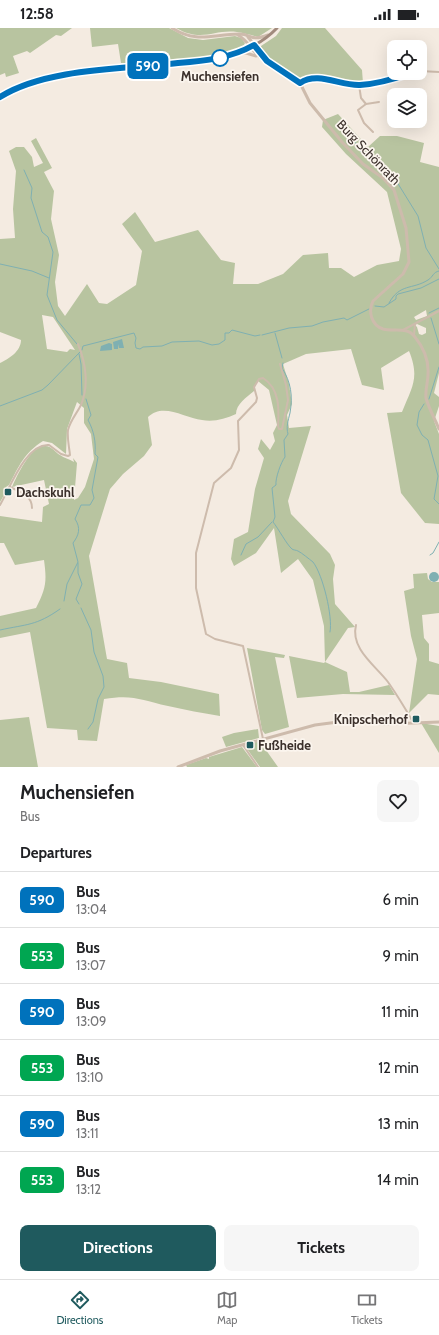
<!DOCTYPE html>
<html lang="en">
<head>
<meta charset="utf-8">
<style>
  body { margin:0; font-family:Cabin,sans-serif; background:#f6f6f6; color:#202124; height:100vh; display:flex; flex-direction:column; font-size:15px; white-space:nowrap }
  * { box-sizing:border-box; margin:0 }
  p { font-size:13px; color:#757577 }
  .icon { flex:none; width:22px; height:22px; fill:none; stroke:currentColor; stroke-width:2; stroke-linecap:round; stroke-linejoin:round }
  .map { position:relative; height:739px; overflow:hidden }
  .panel { display:flex; flex-direction:column; background:#fff; flex:1 }
  .panel>* { flex:none }
  .badge { padding:0 8px; border-radius:6px; font-size:14px; line-height:26px }
  .tools { position:absolute; left:387px; top:12px; display:grid; gap:8px }
  .tools a { display:grid; place-items:center; width:40px; height:40px; border-radius:8px; background:#fff; box-shadow:0 4px 16px #0002; font-size:20px }
  .map>.badge { position:absolute; translate:-50% -50%; box-shadow:0 0 0 2px #fff }
  h2 { padding:0 20px; font-size:15px; line-height:36px }
  .round { display:grid; place-items:center; flex:none; width:42px; height:42px; border-radius:8px; background:#f6f6f6 }
  .overview { display:flex; align-items:center; justify-content:space-between; height:68px; padding:0 20px }
  h1 { font-size:19px; font-weight:700; line-height:30px }
  .button { display:flex; gap:8px; margin-top:auto; padding:8px 20px }
  .button a { flex:1; height:46px; border-radius:8px; background:#1f5a5e; color:#fff; font-size:16px; font-weight:700; line-height:46px; text-align:center }
  .button a+a { background:#f6f6f6; color:#202124 }
  ul { padding:0; list-style:none }
  li { display:flex; align-items:center; gap:12px; height:56px; padding:0 20px; border-top:1px solid #e0e0e0 }
  li div { flex:1 }
  li b { display:block; font-size:15px }
  li em { font-style:normal }
  li .badge { min-width:44px; font-weight:700; text-align:center }
  .status { display:flex; justify-content:space-between; align-items:center; height:28px; padding:0 20px; background:#fff; direction:ltr }
  .status svg { height:11px; fill:currentColor }
  .tabs { display:flex; justify-content:space-around; align-items:center; height:56px; border-top:1px solid #e0e0e0; background:#fff; font-size:11px; color:#757577 }
  .tabs a { display:grid; justify-items:center; gap:2px }
  .tabs .selected { color:#1f5a5e }
  .map>svg:first-child { display:block }
  .green { fill:#b8c4a0; fill-rule:evenodd }
  .water { fill:#7fb0b2 }
  .lines { fill:none; stroke-linecap:round; stroke-linejoin:round }
  .stream { stroke:#7fb0b2; stroke-width:1 }
  .minor { stroke:#cdbbac; stroke-width:2 }
  .tertiary { stroke:#cdbbac; stroke-width:3 }
  .secondary { stroke:#a18a7d; stroke-width:3 }
  .line-casing { stroke:#fff; stroke-width:9 }
  .line { stroke:#0072bc; stroke-width:6 }
  .stop-dot { fill:#fff; stroke:#0072bc; stroke-width:2 }
  .poi-dot { fill:#1f5a5e; stroke:#fbf5ee; stroke-width:1.5 }
  .labels { text-anchor:middle; stroke-width:3.5; stroke-linejoin:round; paint-order:stroke }
  .stop-label { font-size:13px; font-weight:bold; fill:#3b302b; stroke:#fbf5ee }
  .street-label { font-size:13px; fill:#3b302b; stroke:#fbf5ee }
  .poi-label { font-size:13px; font-weight:bold; fill:#3b302b; stroke:#fbf5ee; text-anchor:start }
</style>
</head>
<body>
<div class="status"><b>12:58</b><svg viewBox="0 0 49 12"><path d="M0 12V9h3v3zM5 12V6h3v6zM10 12V3h3v9zM15 12V0h3v12zM26 1h20v11H26zM47 4h2v5h-2z"/></svg></div>
<div class="map">
<svg width="439" height="739" viewBox="0 0 439 739">
  <rect width="100%" height="100%" fill="#f4ebe1"/>
  <g class="green">
    <path d="M 0,0 L 72,0 L 61,8 L 56,7 L 30,25 L 27,23 L 13,28 L 19,45 L 6,49 L 5,45 L 0,47 Z"/>
    <path d="M 90,0 L 169,0 L 188,10 L 203,12 L 235,8 L 241,10 L 245,15 L 243,19 L 233,24 L 222,24 L 209,29 L 137,38 L 134,35 L 121,35 L 118,16 L 92,19 Z"/>
    <path d="M 176,0 L 272,0 L 258,9 C 251,7 244,5 237,4 C 213,1 203,15 176,0 Z"/>
    <path d="M 282,0 L 325,0 L 362,42 L 363,55 C 347,55 332,48 317,48 C 311,48 305,52 299,51 C 290,49 259,28 261,18 L 276,8 Z"/>
    <path d="M 338,86 L 368,119 L 380,108 L 397,108 L 424,115 L 420,134 L 439,139 L 439,345 L 434,365 L 439,369 L 439,378 L 434,393 L 439,406 L 439,496 L 425,495 L 401,465 L 387,385 L 402,384 C 412,359 420,350 409,323 L 381,340 L 384,362 L 362,357 L 351,321 L 306,326 L 283,336 L 289,356 L 292,376 L 287,387 L 289,400 L 311,398 L 288,473 L 291,486 L 330,526 L 335,537 L 333,551 L 335,576 L 355,599 L 348,600 L 325,634 L 347,644 L 350,664 L 359,664 L 389,657 L 395,667 L 343,666 L 297,670 L 289,628 L 324,635 L 325,634 L 324,598 L 313,552 L 298,531 L 281,545 L 274,500 L 256,525 L 234,538 L 231,531 L 234,511 L 248,504 L 255,461 L 264,430 L 258,421 L 261,411 L 270,422 L 275,413 L 273,405 L 277,397 L 269,362 L 258,353 L 256,355 L 254,363 C 247,369 236,376 236,386 C 225,391 214,394 202,392 C 185,390 163,374 148,389 L 152,417 L 144,428 L 123,446 L 110,461 L 89,528 L 107,631 L 127,635 L 129,650 L 161,654 L 219,666 L 220,688 C 203,685 185,682 168,678 C 141,672 133,666 104,671 L 97,713 L 78,712 L 77,702 L 47,700 L 30,604 L 0,610 L 0,588 L 36,580 C 46,560 47,554 44,532 L 15,537 L 4,515 L 0,515 L 0,488 L 42,494 L 43,479 L 49,476 L 44,452 L 12,459 C 17,448 30,419 44,418 C 51,417 55,424 60,427 C 64,430 69,431 74,434 L 73,430 L 77,435 L 74,472 L 78,470 L 85,459 L 94,431 L 91,406 L 84,395 L 84,380 L 77,374 L 67,401 L 66,426 L 52,415 L 43,413 C 24,425 19,438 9,457 L 6,459 L 7,462 L 0,474 L 0,335 C 9,331 21,323 21,312 L 0,304 L 0,211 L 15,210 L 13,181 L 16,143 L 9,123 L 16,119 L 24,119 L 32,129 L 34,139 L 43,135 L 31,113 L 36,110 L 52,140 L 44,144 L 54,163 L 51,191 L 59,227 L 55,254 L 58,278 L 65,288 L 87,256 L 99,275 L 107,276 L 136,257 L 142,223 L 122,196 L 135,184 L 155,214 L 198,202 L 221,232 L 235,235 L 233,256 L 258,256 L 283,246 L 303,227 L 328,225 L 329,240 L 341,240 L 354,249 L 377,237 L 399,233 L 401,221 L 387,164 L 346,126 L 322,99 L 323,92 ZM 426,282 L 427,288 L 416,292 L 414,289 ZM 42,287 L 53,289 L 75,322 L 70,321 L 67,324 L 47,321 ZM 417,296 L 426,300 L 426,305 L 422,307 L 419,306 L 417,299 L 415,297 Z"/>
    <path d="M 427,545 L 428,551 L 432,554 L 439,554 L 439,585 L 422,587 L 424,610 L 429,616 L 429,633 L 439,636 L 439,667 L 428,666 L 409,685 L 417,631 L 411,608 L 404,563 L 414,560 L 413,546 Z"/>
    <path d="M 247,620 L 285,627 L 284,630 L 275,629 L 289,699 L 265,706 L 262,702 Z"/>
    <path d="M 29,689 L 38,739 L 0,739 L 0,692 Z"/>
    <path d="M 421,695 L 439,698 L 439,725 Z"/>
    <path d="M 258,701 L 259,710 L 226,719 L 222,709 L 234,705 Z"/>
    <path d="M 261,712 L 261,715 L 278,739 L 260,739 L 245,718 Z"/>
    <path d="M 242,719 L 257,739 L 187,739 L 186,737 L 206,730 L 209,731 L 209,729 Z"/>
  </g>
  <g class="water">
    <path d="M 122,311 L 124,320 L 119,320 L 118,316 L 118,321 L 114,321 L 113,314 Z"/>
    <path d="M 109,315 L 112,316 L 112,322 L 100,323 L 101,318 Z"/>
    <circle cx="434" cy="549" r="5"/>
  </g>
  <g class="lines">
    <g class="stream">
      <path d="M 339,98 L 347,108 L 357,116 L 360,123 L 377,138 L 392,146 L 418,188 L 426,220 L 439,241"/>
      <path d="M 24,142 L 32,160 L 31,170 L 42,204 L 48,209 L 53,224 L 47,267 L 57,292 L 77,316"/>
      <path d="M 0,236 L 32,243 L 49,250"/>
      <path d="M 389,275 C 400,255 412,262 428,252 C 433,249 433,244 439,243"/>
      <path d="M 375,278 L 384,279 L 396,271 L 396,268 L 398,266 L 421,260 L 439,251"/>
      <path d="M 429,285 L 439,280"/>
      <path d="M 431,290 L 439,316"/>
      <path d="M 275,305 L 282,330"/>
      <path d="M 262,307 L 289,300 L 312,298 L 323,294 L 344,290 L 347,292 L 369,281"/>
      <path d="M 82,322 L 83,318 L 134,305 L 136,310 L 135,315 L 136,320 L 140,321 L 143,319 L 162,318 L 172,314 L 199,313 L 212,317 L 219,316 L 225,312 L 225,305 L 229,305 L 232,302 L 255,308 L 260,307"/>
      <path d="M 79,326 L 81,336 L 82,367"/>
      <path d="M 283,335 L 282,340 C 291,354 293,368 290,385 C 288,393 286,399 288,406 L 284,412 L 285,429 C 281,434 275,451 276,457 L 272,460 L 275,489 L 273,494 C 278,500 287,517 292,521 C 293,522 296,522 298,523 C 302,525 309,531 313,534 C 323,547 333,589 330,604"/>
      <path d="M 429,371 L 439,339"/>
      <path d="M 424,376 L 419,384 L 417,397 L 422,407 L 428,412 L 438,448 L 434,471 L 439,476"/>
      <path d="M 0,378 L 42,362 L 48,357 L 80,324"/>
      <path d="M 241,527 L 246,516 L 258,509 L 272,494"/>
      <path d="M 430,527 L 433,525 L 439,514"/>
      <path d="M 78,535 L 78,545 L 82,556 L 76,571 L 79,576"/>
      <path d="M 64,573 L 67,556 L 78,534 L 73,515 C 79,507 81,500 75,491 L 81,477 L 90,477 L 94,470 L 92,462 L 98,429 L 95,426 C 96,414 94,403 88,392 L 91,387 L 86,371"/>
      <path d="M 81,580 L 91,602 L 94,624 L 103,648 L 104,659 L 98,671 L 93,694 L 88,701"/>
      <path d="M 0,602 C 27,596 36,598 60,581"/>
    </g>
    <g class="minor">
      <path d="M 420,43 L 439,44"/>
      <path d="M 300,55 C 318,43 340,58 360,57 C 378,56 394,51 411,45"/>
      <path d="M 359,57 L 361,70 L 366,76"/>
      <path d="M 373,104 L 364,95 L 358,82 L 366,76 L 379,74"/>
      <path d="M 403,302 L 439,283"/>
      <path d="M 414,307 L 415,296"/>
      <path d="M 10,459 C 20,464 32,467 32,480"/>
      <path d="M 0,477 C 10,460 26,415 49,417 L 61,426 L 68,428 L 70,427 C 69,418 67,410 68,402 C 70,393 77,385 81,377 C 89,358 86,335 78,316"/>
      <path d="M 356,597 C 350,621 376,638 388,654 C 397,667 405,680 413,694"/>
      <path d="M 263,711 L 243,618 L 215,611 L 206,606 L 196,560 L 196,525 L 214,455 L 231,440 L 239,422 L 238,393 L 256,374 L 257,370 L 254,359 L 259,351 L 263,350 C 280,361 279,381 278,398 L 279,401 L 282,401 L 288,372 L 286,357 L 280,336"/>
      <path d="M 243,717 L 258,739"/>
    </g>
    <g class="tertiary">
      <path d="M 172,0 C 197,16 213,6 239,6 C 253,6 249,14 268,7"/>
      <path d="M 238,7 C 249,13 253,26 264,32"/>
      <path d="M 248,9 L 267,33 L 300,55 L 310,75 L 342,114 L 363,136 L 383,150 L 394,162 L 406,200 L 409,234 L 403,246 L 373,273 C 368,283 371,297 383,301 C 394,304 407,298 415,309 C 423,319 429,332 428,346 C 428,354 425,362 426,370 C 429,381 435,391 439,401"/>
      <path d="M 238,25 L 246,25 L 256,28"/>
      <path d="M 178,739 L 220,723 L 315,697 L 338,694 L 388,696 L 439,694"/>
    </g>
    <path class="secondary" d="M 0,69 C 56,34 154,43 220,30 C 241,25 262,16 277,0"/>
  </g>
  <g class="lines">
    <g class="line-casing">
      <path id="line" d="M 0,69 C 46,40 124,41 178,35 C 205,33 231,30 254,17 L 267,33 L 300,55 C 318,43 340,58 360,57 C 378,56 394,51 411,45"/>
    </g>
    <use href="#line" class="line"/>
  </g>
  <circle class="stop-dot" cx="220" cy="30" r="8"/>
  <g class="poi-dot">
    <rect x="4" y="460" width="8" height="8" rx="2"/>
    <rect x="412" y="687" width="8" height="8" rx="2"/>
    <rect x="246" y="713" width="8" height="8" rx="2"/>
  </g>
  <g class="labels">
    <g class="stop-label">
      <text x="220" y="53">Muchensiefen</text>
    </g>
    <g class="street-label">
      <text transform="translate(369 124) rotate(46)" y="5">Burg Schönrath</text>
    </g>
    <g class="poi-label">
      <text x="16" y="469">Dachskuhl</text>
      <text x="408" y="696" text-anchor="end">Knipscherhof</text>
      <text x="258" y="722">Fußheide</text>
    </g>
  </g>
</svg>
<div class="tools">
<a><svg class="icon" aria-label="locate" viewBox="0 0 24 24"><circle cx="12" cy="12" r="6"/><path d="M12 2v4M12 18v4M2 12h4M18 12h4"/></svg></a>
<a><svg class="icon" aria-label="layers" viewBox="0 0 24 24"><path d="M12 4l9 5-9 5-9-5zM3 14l9 5 9-5"/></svg></a>
</div>
<b class="badge" style="left:148px;top:38px;background:#0072bc;color:#fff">590</b>
</div>
<section class="panel">
<div class="overview"><div><h1>Muchensiefen</h1><p>Bus</p></div><a class="round"><svg class="icon" aria-label="heart" viewBox="0 0 24 24"><path d="M12 20l-8-8c-3-5 5-10 8-4 3-6 11-1 8 4z"/></svg></a></div>
<h2>Departures</h2>
<ul>
<li><span class="badge" style="background:#0072bc;color:#fff">590</span><div><b>Bus</b><p>13:04</p></div><em>6 min</em></li>
<li><span class="badge" style="background:#00a651;color:#fff">553</span><div><b>Bus</b><p>13:07</p></div><em>9 min</em></li>
<li><span class="badge" style="background:#0072bc;color:#fff">590</span><div><b>Bus</b><p>13:09</p></div><em>11 min</em></li>
<li><span class="badge" style="background:#00a651;color:#fff">553</span><div><b>Bus</b><p>13:10</p></div><em>12 min</em></li>
<li><span class="badge" style="background:#0072bc;color:#fff">590</span><div><b>Bus</b><p>13:11</p></div><em>13 min</em></li>
<li><span class="badge" style="background:#00a651;color:#fff">553</span><div><b>Bus</b><p>13:12</p></div><em>14 min</em></li>
</ul>
<div class="button"><a>Directions</a><a>Tickets</a></div>
</section>
<nav class="tabs">
<a class="selected"><svg class="icon" aria-label="directions" viewBox="0 0 24 24"><path d="M12 3l9 9-9 9-9-9zM9 14v-3h6M13 9l2 2-2 2"/></svg>Directions</a>
<a><svg class="icon" aria-label="map" viewBox="0 0 24 24"><path d="M3 6l6-2 6 2 6-2v14l-6 2-6-2-6 2zM9 4v14M15 6v14"/></svg>Map</a>
<a><svg class="icon" aria-label="tickets" viewBox="0 0 24 24"><path d="M3 7h18v10H3zM15 7v10"/></svg>Tickets</a>
</nav>
</body>
</html>
